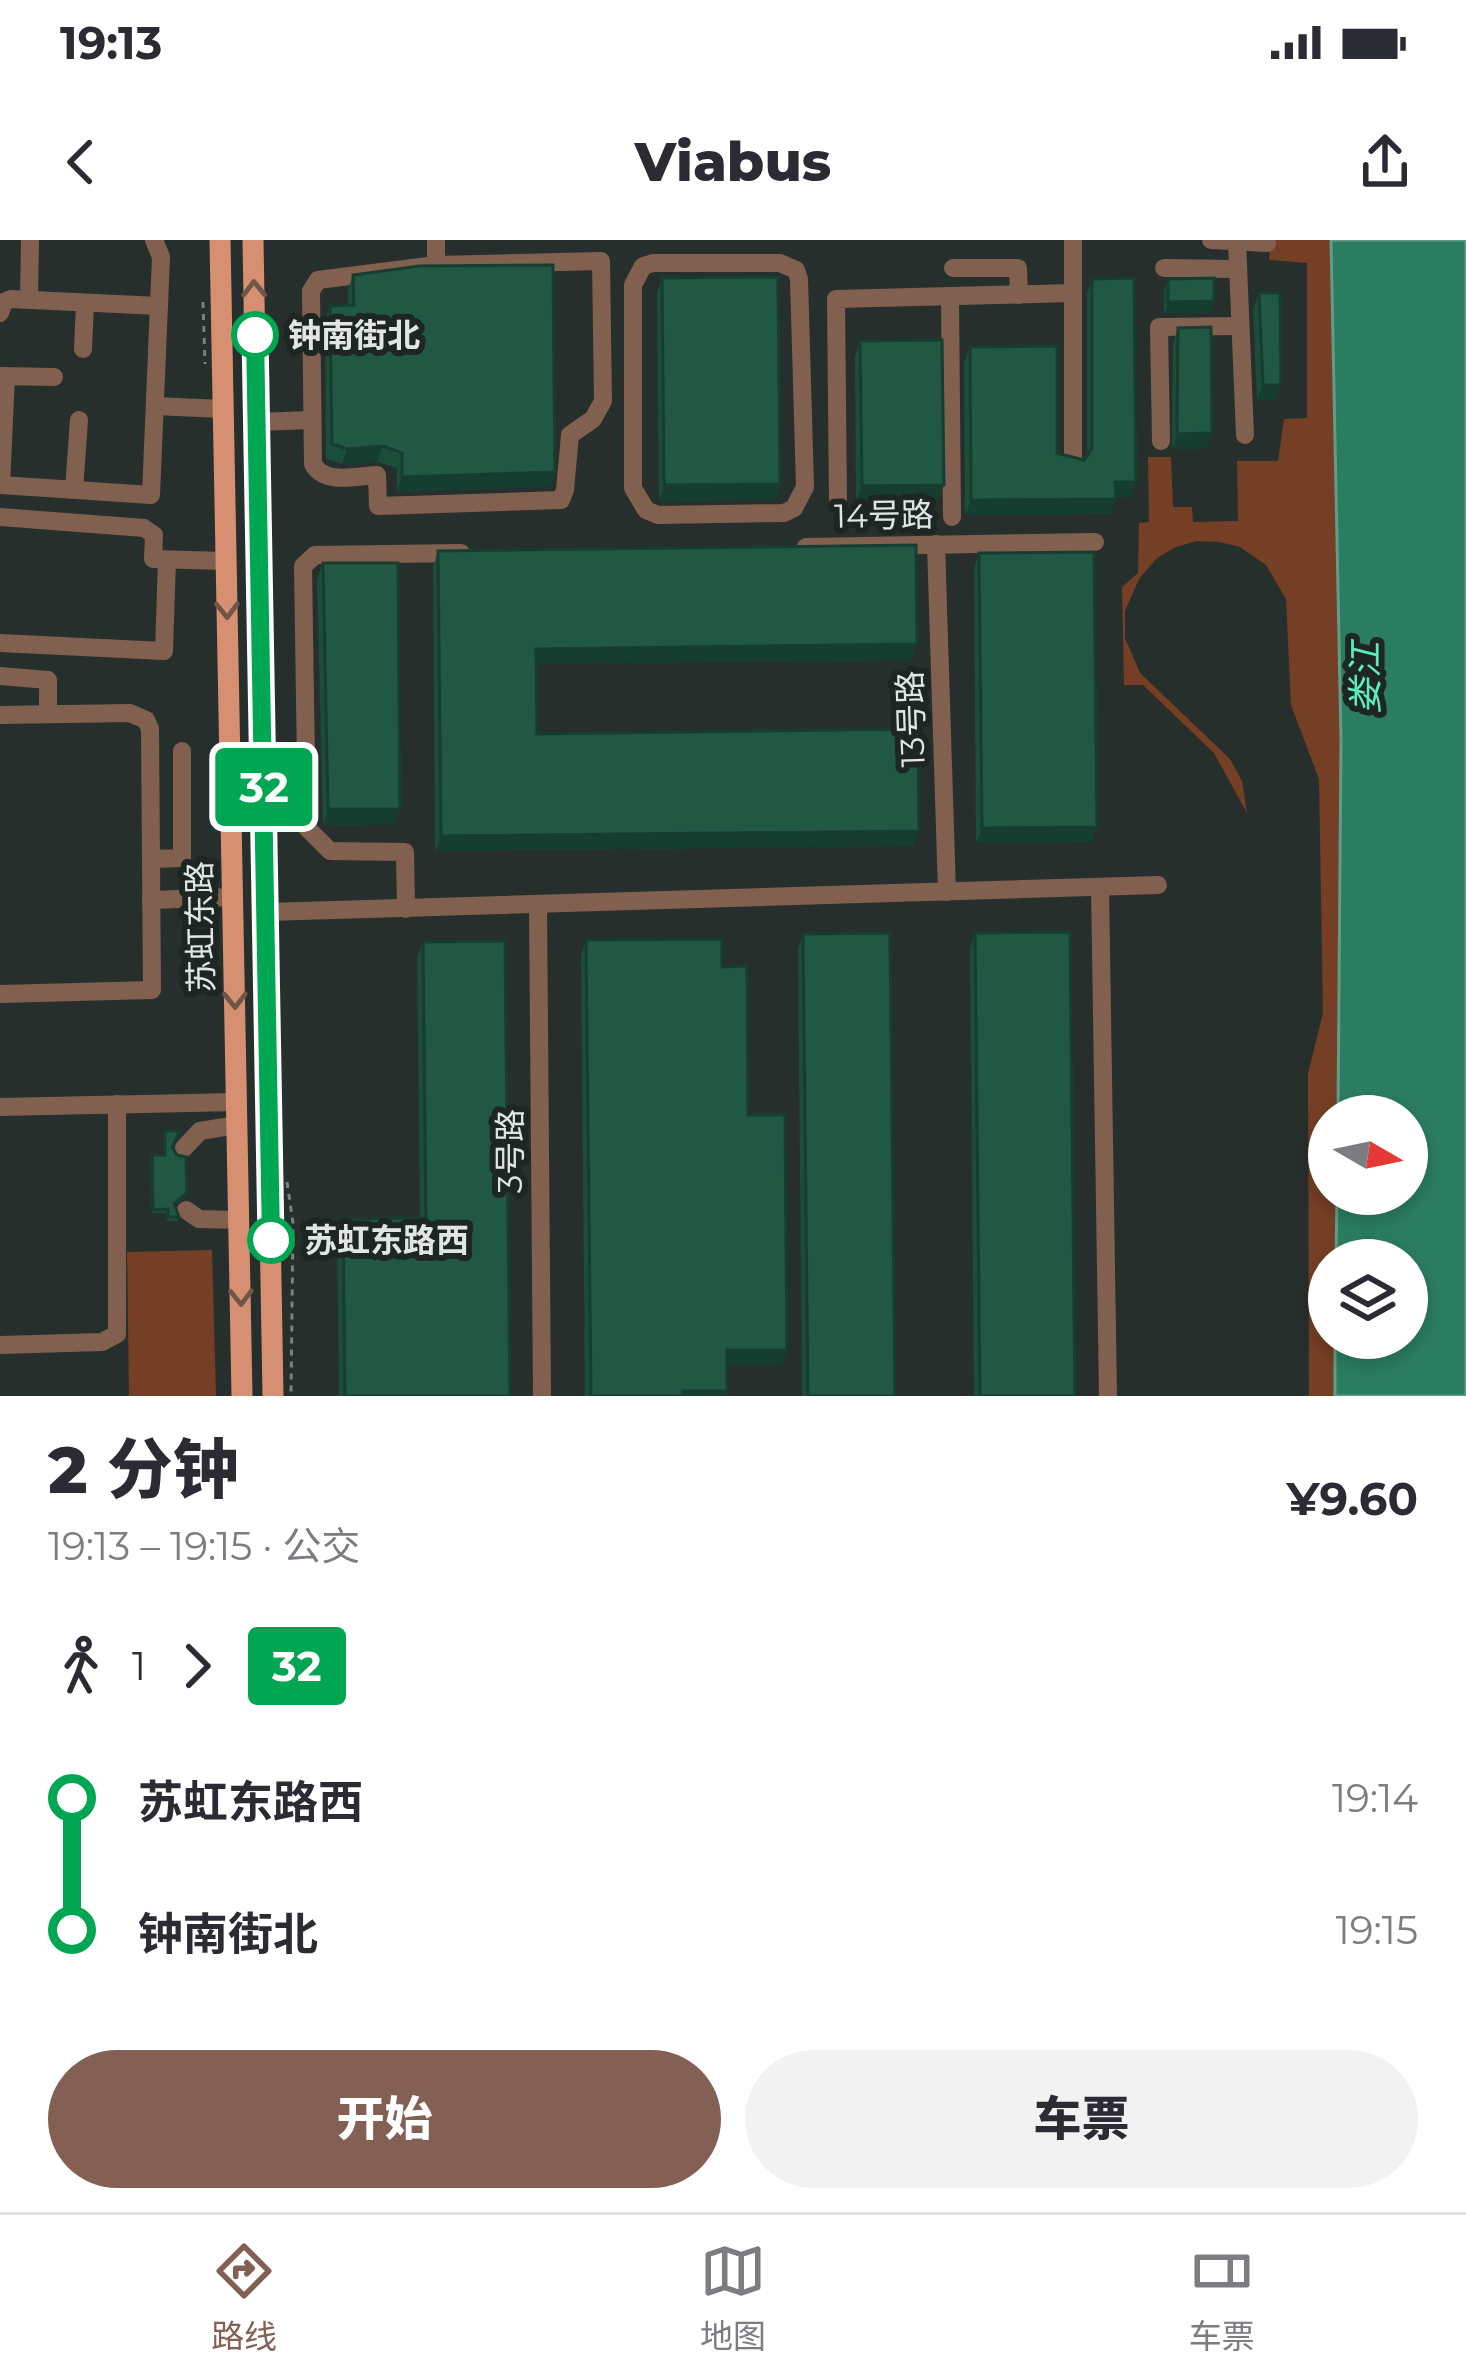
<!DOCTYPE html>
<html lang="zh">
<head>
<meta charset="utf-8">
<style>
  body { margin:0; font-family:Montserrat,"Noto Sans SC",sans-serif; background:#f2f2f3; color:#2b2b33; height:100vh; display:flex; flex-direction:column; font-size:45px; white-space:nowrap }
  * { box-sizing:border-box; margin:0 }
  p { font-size:39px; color:#7c7c81 }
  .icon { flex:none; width:66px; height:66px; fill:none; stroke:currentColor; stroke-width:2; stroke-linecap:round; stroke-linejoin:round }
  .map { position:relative; height:1156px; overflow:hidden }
  .panel { display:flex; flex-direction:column; background:#fff; flex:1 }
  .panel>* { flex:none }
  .badge { padding:0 24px; border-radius:9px; font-size:42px; line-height:78px }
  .needle { width:78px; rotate:99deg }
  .buttons { position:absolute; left:1308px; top:855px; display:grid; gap:24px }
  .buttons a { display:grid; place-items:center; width:120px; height:120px; border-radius:50%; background:#fff; box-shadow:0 6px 18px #0003; font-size:60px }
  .map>.badge { position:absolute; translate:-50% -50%; box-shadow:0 0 0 6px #fff }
  .legs { display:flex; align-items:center; gap:18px; height:132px; padding:0 48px; font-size:39px }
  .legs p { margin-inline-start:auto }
  .head { display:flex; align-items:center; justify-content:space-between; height:204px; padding:0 48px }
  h1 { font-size:66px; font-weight:800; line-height:90px }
  .button { display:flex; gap:24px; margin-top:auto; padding:24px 48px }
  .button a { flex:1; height:138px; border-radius:72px; background:#846054; color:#fff; font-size:48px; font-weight:800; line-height:138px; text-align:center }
  .button a+a { background:#f2f2f3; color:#2b2b33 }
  ul { padding:0 48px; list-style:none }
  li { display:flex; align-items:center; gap:42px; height:132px; font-size:45px }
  li i { display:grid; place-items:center; width:18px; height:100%; margin:0 15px; background:currentColor }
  li i::after { content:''; width:30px; height:30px; margin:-15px; border:9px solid; border-radius:50%; background:#fff }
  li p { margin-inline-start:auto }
  li:first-child i { background:linear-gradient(#0000 50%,currentColor 0) }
  li:last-child i { background:linear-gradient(currentColor 50%,#0000 0) }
  .status { display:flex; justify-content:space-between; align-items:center; height:84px; padding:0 60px; background:#fff; direction:ltr }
  .status svg { height:33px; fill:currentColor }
  header { display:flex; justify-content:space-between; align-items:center; height:156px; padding:0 48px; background:#fff; font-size:54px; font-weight:800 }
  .tabs { display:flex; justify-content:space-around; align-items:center; height:168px; border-top:3px solid #e1e1e2; background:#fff; font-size:33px; color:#7c7c81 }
  .tabs a { display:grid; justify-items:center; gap:6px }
  .tabs .on { color:#846054 }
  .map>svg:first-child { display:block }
  .green { fill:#753f25 }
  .water { fill:#2b7d61; stroke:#629c88; stroke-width:3 }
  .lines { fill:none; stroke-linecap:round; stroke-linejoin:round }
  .path { stroke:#7a817e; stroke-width:3; stroke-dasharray:6 6; stroke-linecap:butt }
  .minor { stroke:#826050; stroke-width:18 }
  .major { stroke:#d69071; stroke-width:21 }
  .wall { fill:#1c4c3a }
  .shaded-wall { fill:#163e30 }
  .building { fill:#205844; stroke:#163e30; stroke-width:3 }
  .oneway { stroke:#705646 }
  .line-1-casing { stroke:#fff; stroke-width:27 }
  .line-1 { stroke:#00a651; stroke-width:18 }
  .stop-1-dot { fill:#fff; stroke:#00a651; stroke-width:6 }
  .labels { text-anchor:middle; stroke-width:12; stroke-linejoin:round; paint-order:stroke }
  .stop-label { font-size:33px; font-weight:bold; fill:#e1e6e4; stroke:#1d2622; text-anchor:start }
  .street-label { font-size:33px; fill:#e1e6e4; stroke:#1d2622 }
  .water-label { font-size:36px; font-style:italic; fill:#5decbc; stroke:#1d2622 }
</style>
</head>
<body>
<div class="status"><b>19:13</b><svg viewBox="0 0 49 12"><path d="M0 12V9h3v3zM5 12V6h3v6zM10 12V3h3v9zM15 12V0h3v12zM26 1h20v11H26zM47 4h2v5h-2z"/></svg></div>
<header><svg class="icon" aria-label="back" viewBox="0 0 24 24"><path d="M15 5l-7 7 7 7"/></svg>Viabus<svg class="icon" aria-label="share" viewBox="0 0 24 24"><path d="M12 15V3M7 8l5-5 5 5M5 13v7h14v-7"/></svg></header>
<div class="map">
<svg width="1466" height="1156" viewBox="0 0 1466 1156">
  <rect width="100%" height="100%" fill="#272f2c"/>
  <g class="green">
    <path d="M 1270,0 L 1331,0 L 1341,499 L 1338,876 L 1329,876 L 1329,954 L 1337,954 L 1336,1020 L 1329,1020 L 1329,1098 L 1335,1098 L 1335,1156 L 1309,1156 L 1308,834 L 1323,773 L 1319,539 L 1291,465 L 1286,359 L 1266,325 L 1240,307 L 1219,302 L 1197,301 L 1176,307 L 1157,318 L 1139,339 L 1125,371 L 1125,398 L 1140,433 L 1230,519 L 1242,541 L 1247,573 L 1214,513 L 1143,445 L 1124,445 L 1122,347 L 1138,333 L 1139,283 L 1149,282 L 1148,217 L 1171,217 L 1173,267 L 1192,267 L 1193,282 L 1238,281 L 1237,221 L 1278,221 L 1284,179 L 1307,178 L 1307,23 L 1269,20 Z"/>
    <path d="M 212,1010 L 216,1156 L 129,1156 L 127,1012 Z"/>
  </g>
  <path class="water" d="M 1331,0 L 1466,0 L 1466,1156 L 1335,1156 L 1335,1098 L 1407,1098 L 1407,1020 L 1336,1020 L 1337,954 L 1407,954 L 1407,876 L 1338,876 L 1341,499 Z"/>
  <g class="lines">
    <g class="path">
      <path d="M 203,62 L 205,124"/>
      <path d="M 287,942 L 293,983 L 291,1156"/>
    </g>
    <g class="minor">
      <path d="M 436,0 L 436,25"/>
      <path d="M 1211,0 L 1267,3"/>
      <path d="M 1237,1 L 1245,195"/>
      <path d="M 601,21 L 603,161 L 593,179 L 570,195 L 565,250 L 561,260 L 378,266 L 377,235 C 356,236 324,245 313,224 L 311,51 L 318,40 L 436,25 Z"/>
      <path d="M 653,23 L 780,23 L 796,30 L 799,39 L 805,247 L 794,268 L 784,273 L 658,275 L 646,270 L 633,248 L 633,45 L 643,26 Z"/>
      <path d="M 953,28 L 1018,28 L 1019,55"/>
      <path d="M 1164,28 L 1237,29"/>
      <path d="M 950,57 L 952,277"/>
      <path d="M 29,60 L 30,0"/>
      <path d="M 0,73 L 4,62 L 11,59 L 159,66"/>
      <path d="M 83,109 L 85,63"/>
      <path d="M 0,136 L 54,137"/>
      <path d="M 6,136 L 1,245 L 151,255 L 161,17 L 154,0"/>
      <path d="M 155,166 L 223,169"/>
      <path d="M 257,182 L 312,180"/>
      <path d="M 1161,201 L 1159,87 L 1240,86"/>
      <path d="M 1073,223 L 1073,0"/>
      <path d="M 74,250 L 79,180"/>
      <path d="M 838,264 L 836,59 L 1072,53"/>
      <path d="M 0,277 L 144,288 L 154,295 L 153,319 L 226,321"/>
      <path d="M 936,304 L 947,652"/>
      <path d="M 806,307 L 1095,302"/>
      <path d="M 0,403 L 164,411 L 167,320"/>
      <path d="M 0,436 L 48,440 L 48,474"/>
      <path d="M 0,475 L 130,473 L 146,480 L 150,489 L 152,750 L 0,754"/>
      <path d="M 151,619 L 182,618 L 182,511"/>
      <path d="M 1100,647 L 1108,1156"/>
      <path d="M 151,660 L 233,657"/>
      <path d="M 538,665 L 542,1156"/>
      <path d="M 406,669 L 405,612 L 330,611 L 307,588 L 303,326 L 315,315 L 461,313"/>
      <path d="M 267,672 L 1158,645"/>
      <path d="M 0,867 L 237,862"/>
      <path d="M 184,908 L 200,891 L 237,885"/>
      <path d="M 186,970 L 199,979 L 239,980"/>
      <path d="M 0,1105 L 102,1102 L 117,1094 L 117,864"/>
    </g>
    <g class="major">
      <path d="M 220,0 L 242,1156"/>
      <path d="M 253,0 L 273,1156"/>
    </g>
  </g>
  <g class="wall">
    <path d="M 353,35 L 555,232 L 550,247 L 397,252 L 397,228 L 377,222 L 342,224 L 326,219 L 325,81 L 330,66 L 348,65 L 348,50 Z"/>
    <path d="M 662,38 L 780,244 L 775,260 L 659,261 L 657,53 Z"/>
    <path d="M 1092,39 L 1130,257 L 1116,257 L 1110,274 L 965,275 L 964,122 L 970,107 L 1057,213 L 1084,220 L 1087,216 L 1087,54 Z"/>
    <path d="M 1168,39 L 1214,61 L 1210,73 L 1164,73 L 1164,50 Z"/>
    <path d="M 1259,53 L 1281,145 L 1275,160 L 1257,160 L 1253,68 Z"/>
    <path d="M 1178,88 L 1212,193 L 1206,209 L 1172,209 L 1173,103 Z"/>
    <path d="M 860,101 L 944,245 L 938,260 L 856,261 L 855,116 Z"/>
    <path d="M 438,311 L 917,404 L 911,420 L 536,424 L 537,494 L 913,606 L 435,611 L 433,327 Z"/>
    <path d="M 979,313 L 1097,587 L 1091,602 L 976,603 L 974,328 Z"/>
    <path d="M 323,323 L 400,569 L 395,584 L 323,585 L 317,339 Z"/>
    <path d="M 975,693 L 1075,1156 L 974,1156 L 970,708 Z"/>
    <path d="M 803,694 L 895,1156 L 802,1156 L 798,709 Z"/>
    <path d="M 586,700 L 722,727 L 748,875 L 782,1125 L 727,1125 L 727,1151 L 725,1156 L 585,1156 L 581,715 Z"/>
    <path d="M 423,702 L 510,1156 L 339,1156 L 337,994 L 343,979 L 420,978 L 417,717 Z"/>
    <path d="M 165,891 L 172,907 L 185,957 L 175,966 L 178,981 L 167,981 L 166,973 L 152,973 L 150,919 L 152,915 L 164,915 Z"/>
  </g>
  <g class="shaded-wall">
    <path d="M 1214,61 L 1210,73 L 1164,73 L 1168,62 Z"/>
    <path d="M 1263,145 L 1281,145 L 1275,160 L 1257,160 Z"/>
    <path d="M 1212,193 L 1206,209 L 1172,209 L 1177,194 Z"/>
    <path d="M 383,206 L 377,222 L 342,224 L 347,209 Z"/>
    <path d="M 555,232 L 550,247 L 397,252 L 402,237 Z"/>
    <path d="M 1115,242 L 1136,242 L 1130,257 L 1110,257 Z"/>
    <path d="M 780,244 L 775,260 L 659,261 L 664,245 Z"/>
    <path d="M 944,245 L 938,260 L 856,261 L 862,246 Z"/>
    <path d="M 1116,259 L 1110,274 L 965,275 L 971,260 Z"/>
    <path d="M 917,404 L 911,420 L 531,424 L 536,409 Z"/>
    <path d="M 328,569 L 400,569 L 395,584 L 323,585 Z"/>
    <path d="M 1097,587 L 1091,602 L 976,603 L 982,588 Z"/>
    <path d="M 919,591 L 913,606 L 435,611 L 441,596 Z"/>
    <path d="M 727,1110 L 787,1110 L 782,1125 L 721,1125 Z"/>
    <path d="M 683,1151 L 727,1151 L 725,1156 L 681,1156 Z"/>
  </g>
  <g class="building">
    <path d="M 553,25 L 555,232 L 402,237 L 402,213 L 383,206 L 347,209 L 332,204 L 330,66 L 354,65 L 353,35 L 419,26 Z"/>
    <path d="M 778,37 L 780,244 L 664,245 L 662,38 Z"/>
    <path d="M 1134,38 L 1136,242 L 1115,242 L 1116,259 L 971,260 L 970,107 L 1057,106 L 1057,213 L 1084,220 L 1092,208 L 1092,39 Z"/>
    <path d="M 1214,38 L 1214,61 L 1168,62 L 1168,39 Z"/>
    <path d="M 1259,53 L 1280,53 L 1281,145 L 1263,145 Z"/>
    <path d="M 1211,87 L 1212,193 L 1177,194 L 1178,88 Z"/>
    <path d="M 942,100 L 944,245 L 862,246 L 860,101 Z"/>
    <path d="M 916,305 L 917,404 L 536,409 L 537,494 L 918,489 L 919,591 L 441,596 L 438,311 Z"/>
    <path d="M 1094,312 L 1097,587 L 982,588 L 979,313 Z"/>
    <path d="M 323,323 L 398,323 L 400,569 L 328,569 Z"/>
    <path d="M 1070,692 L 1075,1156 L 980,1156 L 975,693 Z"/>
    <path d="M 890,693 L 895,1156 L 808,1156 L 803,694 Z"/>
    <path d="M 722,699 L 722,727 L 747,726 L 748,875 L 785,875 L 787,1110 L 727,1110 L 727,1151 L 683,1151 L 683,1156 L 591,1156 L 586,700 Z"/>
    <path d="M 505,701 L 510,1156 L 345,1156 L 343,979 L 426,978 L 423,702 Z"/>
    <path d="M 165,891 L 180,891 L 172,907 L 177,915 L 186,917 L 187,953 L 174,964 L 179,977 L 168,977 L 168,969 L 153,970 L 152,915 L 165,915 Z"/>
  </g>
  <defs><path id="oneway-chevron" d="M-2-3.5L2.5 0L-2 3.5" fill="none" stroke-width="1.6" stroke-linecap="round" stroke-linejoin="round" transform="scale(3)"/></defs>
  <g class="oneway">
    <use href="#oneway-chevron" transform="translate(254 49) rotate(-91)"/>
    <use href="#oneway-chevron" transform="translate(227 370) rotate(89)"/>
    <use href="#oneway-chevron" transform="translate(235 760) rotate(89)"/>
    <use href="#oneway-chevron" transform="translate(241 1057) rotate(89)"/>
  </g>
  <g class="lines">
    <g class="line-1-casing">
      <path id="line-1" d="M 255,95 L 271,1000"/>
    </g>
    <use href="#line-1" class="line-1"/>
  </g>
  <g class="stop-1-dot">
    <circle cx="255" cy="95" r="21"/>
    <circle cx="271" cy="1000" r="21"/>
  </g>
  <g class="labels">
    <g class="stop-label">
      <text x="288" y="107">钟南街北</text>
      <text x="304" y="1012">苏虹东路西</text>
    </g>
    <g class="street-label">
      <text transform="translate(884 275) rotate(-1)" y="12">14号路</text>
      <text transform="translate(911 479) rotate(-92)" y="12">13号路</text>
      <text transform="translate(200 687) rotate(-91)" y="12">苏虹东路</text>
      <text transform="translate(510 911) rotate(-90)" y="12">3号路</text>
    </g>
    <g class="water-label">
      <text transform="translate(1365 438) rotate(-90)" y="13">娄江</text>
    </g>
  </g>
</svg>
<div class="buttons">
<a><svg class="needle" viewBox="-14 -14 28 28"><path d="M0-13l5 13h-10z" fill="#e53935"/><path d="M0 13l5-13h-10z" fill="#7c7c81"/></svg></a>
<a><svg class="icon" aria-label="layers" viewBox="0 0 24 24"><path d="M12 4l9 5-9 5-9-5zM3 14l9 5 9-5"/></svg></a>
</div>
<b class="badge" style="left:264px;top:547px;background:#00a651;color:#fff">32</b>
</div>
<section class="panel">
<div class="head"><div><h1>2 分钟</h1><p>19:13 – 19:15 · 公交</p></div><b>¥9.60</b></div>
<div class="legs"><svg class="icon" aria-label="walk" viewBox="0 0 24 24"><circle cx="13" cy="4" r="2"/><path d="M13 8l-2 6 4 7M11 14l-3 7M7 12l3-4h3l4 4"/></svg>1<svg class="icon" aria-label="forward" viewBox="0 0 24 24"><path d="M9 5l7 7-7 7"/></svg><b class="badge" style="background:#00a651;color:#fff">32</b></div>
<ul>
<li><i style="color:#00a651"></i><b>苏虹东路西</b><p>19:14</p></li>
<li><i style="color:#00a651"></i><b>钟南街北</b><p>19:15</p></li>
</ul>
<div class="button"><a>开始</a><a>车票</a></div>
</section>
<nav class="tabs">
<a class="on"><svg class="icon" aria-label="directions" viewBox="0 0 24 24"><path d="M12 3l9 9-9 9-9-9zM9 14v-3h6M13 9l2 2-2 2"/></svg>路线</a>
<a><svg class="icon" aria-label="map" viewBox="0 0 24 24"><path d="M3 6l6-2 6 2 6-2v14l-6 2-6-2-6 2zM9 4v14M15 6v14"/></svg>地图</a>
<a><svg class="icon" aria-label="tickets" viewBox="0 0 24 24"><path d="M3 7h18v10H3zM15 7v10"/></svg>车票</a>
</nav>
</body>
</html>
